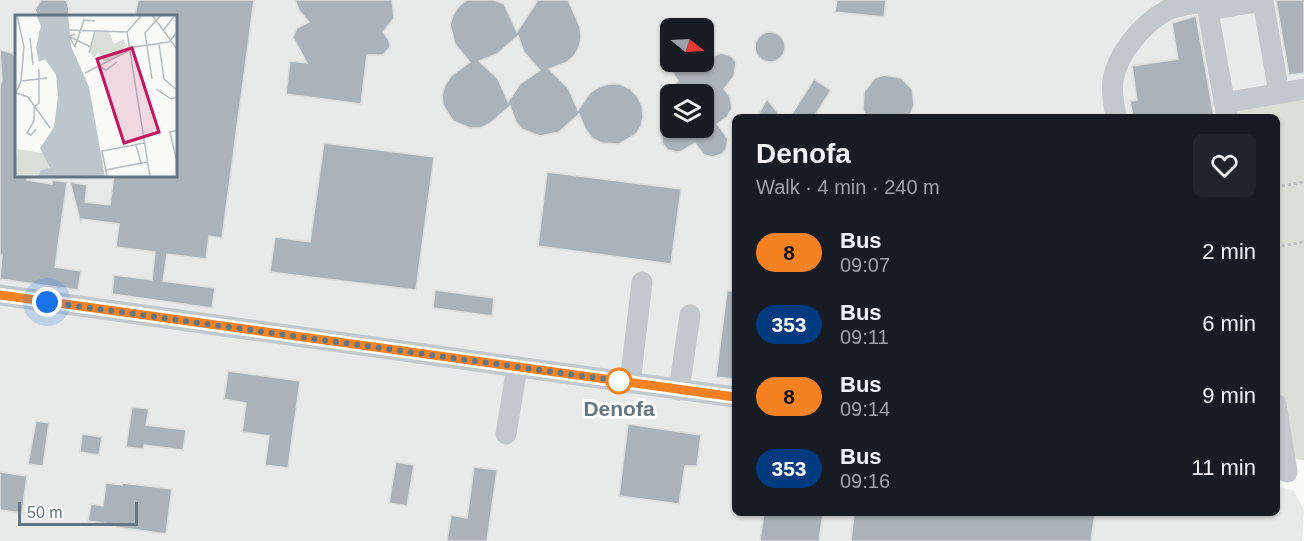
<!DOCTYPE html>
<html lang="en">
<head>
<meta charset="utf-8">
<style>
  body { margin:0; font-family:Arial,sans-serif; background:#20242c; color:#f1f3f6; height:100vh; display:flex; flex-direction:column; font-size:22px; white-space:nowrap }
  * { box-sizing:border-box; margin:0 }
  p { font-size:20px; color:#9ea1a6 }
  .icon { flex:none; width:33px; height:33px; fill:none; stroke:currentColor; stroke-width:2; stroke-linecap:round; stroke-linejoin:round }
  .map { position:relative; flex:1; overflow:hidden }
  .side { position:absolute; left:732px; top:114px; width:548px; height:402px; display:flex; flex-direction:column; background:#171b24; border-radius:9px; box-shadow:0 2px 4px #0004 }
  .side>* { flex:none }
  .badge { padding:0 12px; border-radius:20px; font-size:21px; line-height:39px }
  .needle { width:39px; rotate:108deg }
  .tools { position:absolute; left:660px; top:18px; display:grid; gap:12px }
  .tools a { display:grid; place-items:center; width:54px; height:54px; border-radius:9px; background:#171b24; box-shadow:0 2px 4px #0004; font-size:30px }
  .scale { position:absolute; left:18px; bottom:15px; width:120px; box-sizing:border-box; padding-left:6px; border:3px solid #657683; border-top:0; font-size:16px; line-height:21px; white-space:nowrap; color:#657683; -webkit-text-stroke:4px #fff; paint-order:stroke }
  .you { position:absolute; width:30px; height:30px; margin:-15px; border:4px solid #fff; border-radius:50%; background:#1a73e8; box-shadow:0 0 0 9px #1a73e833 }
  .map>.badge { position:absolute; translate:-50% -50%; box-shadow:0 0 0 3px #fff }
  .round { display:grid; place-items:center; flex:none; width:63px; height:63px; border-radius:9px; background:#20242c }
  .head { display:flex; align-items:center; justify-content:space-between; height:102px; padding:0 24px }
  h1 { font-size:28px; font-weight:600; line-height:45px }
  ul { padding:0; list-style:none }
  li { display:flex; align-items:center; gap:18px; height:72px; padding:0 24px }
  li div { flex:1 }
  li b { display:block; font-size:22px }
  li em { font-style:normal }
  li .badge { min-width:66px; font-weight:700; text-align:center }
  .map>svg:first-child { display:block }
  .built { fill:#e8e9e9; fill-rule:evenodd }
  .green { fill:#dadfd7 }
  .building { fill:#aab3b9; stroke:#dcdcda; stroke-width:1.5; fill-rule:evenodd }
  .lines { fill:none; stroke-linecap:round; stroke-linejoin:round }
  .path { stroke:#bbbfc2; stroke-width:3; stroke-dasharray:3 3; stroke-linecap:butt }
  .minor { stroke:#c3c8cc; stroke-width:21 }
  .line-casing { stroke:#fff; stroke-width:14 }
  .line { stroke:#f58220; stroke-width:9 }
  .walk { stroke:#657683; stroke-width:6; stroke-dasharray:0 10.8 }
  .stop-dot { fill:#fff; stroke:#f58220; stroke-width:3 }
  .labels { text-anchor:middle; stroke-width:6; stroke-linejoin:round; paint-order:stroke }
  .stop-label { font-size:21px; font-weight:bold; fill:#657683; stroke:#fff }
  .inset-river { fill:none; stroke:#bbc7cb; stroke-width:3 }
  .inset-road { fill:none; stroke:#b5bdc2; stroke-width:1.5 }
  .view { fill:#c2185b; fill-opacity:0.15; stroke:#c2185b; stroke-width:3 }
  .inset-edge { fill:none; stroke:#657683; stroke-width:3 }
</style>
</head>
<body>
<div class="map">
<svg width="1304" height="541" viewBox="0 0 1304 541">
  <rect width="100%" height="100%" fill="#fafaf8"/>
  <path class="built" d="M 0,0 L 1304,0 L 1304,86 L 1226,117 L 735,117 L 735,513 L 1276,513 L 1277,486 L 1294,491 L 1304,510 L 1302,541 L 0,541 ZM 16,16 L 176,16 L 176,176 L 16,176 ZM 670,28 L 704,28 L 704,62 L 670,62 ZM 670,94 L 704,94 L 704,128 L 670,128 Z"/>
  <path class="green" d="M 1304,86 L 1304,460 L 1285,457 L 1277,406 L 1276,117 L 1226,117 L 1223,98 Z"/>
  <g class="building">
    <path d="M 41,0 L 66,0 L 69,9 L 68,16 L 38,16 L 35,10 Z"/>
    <path d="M 138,0 L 254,0 L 222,238 L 209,236 L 206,259 L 167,254 L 163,281 L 215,288 L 212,308 L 112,294 L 114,275 L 152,280 L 155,252 L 116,247 L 119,224 L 82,219 L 81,224 L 70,182 L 87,185 L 85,202 L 110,205 L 114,176 L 176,176 L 176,16 L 135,16 Z"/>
    <path d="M 295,0 L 392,0 L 394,18 L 383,32 L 389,40 L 390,47 L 383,55 L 367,55 L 361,104 L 286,94 L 290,61 L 307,63 L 293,37 L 297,28 L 309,22 L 299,10 Z"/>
    <path d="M 467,0 L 494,0 L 504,4 L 517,32 L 538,0 L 568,0 L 580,27 L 581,38 L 579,47 L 574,56 L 567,62 L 549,69 L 568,88 L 578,110 L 590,93 L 599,87 L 609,84 L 620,84 L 630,89 L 637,96 L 642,106 L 643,117 L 641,126 L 636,134 L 619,144 L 601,143 L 592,138 L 586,130 L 579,114 L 559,132 L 540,136 L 522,129 L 516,122 L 510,106 L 489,124 L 480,128 L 470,128 L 453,121 L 443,105 L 442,95 L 445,85 L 451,76 L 470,62 L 455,44 L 450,25 L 453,15 L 459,6 ZM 518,36 L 524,52 L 540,70 L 520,84 L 508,102 L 498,79 L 479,61 L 497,54 Z"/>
    <path d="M 837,0 L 886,0 L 884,17 L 835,12 Z"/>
    <path d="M 1276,0 L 1304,0 L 1304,73 L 1289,75 Z"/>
    <path d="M 1196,16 L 1214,117 L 1133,117 L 1130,101 L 1137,100 L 1132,66 L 1178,59 L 1172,23 Z"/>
    <circle cx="770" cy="47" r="15"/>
    <path d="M 0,50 L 12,53 L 16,58 L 16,176 L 27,176 L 27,180 L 52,184 L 52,180 L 67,182 L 55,267 L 81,271 L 78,290 L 0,279 L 2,255 L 0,255 L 0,86 L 2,80 Z"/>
    <path d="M 721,53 L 731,56 L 736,62 L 734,76 L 724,89 L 730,97 L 732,108 L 727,117 L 717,124 L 728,139 L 726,149 L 722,154 L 713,157 L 704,155 L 695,143 L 682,151 L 677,152 L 668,150 L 662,143 L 662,128 L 704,128 L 704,94 L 666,94 L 678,81 L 666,62 L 707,62 L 711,57 Z"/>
    <path d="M 884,75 L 901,78 L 912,89 L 914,105 L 909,117 L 867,117 L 863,110 L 864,92 L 875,78 Z"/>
    <path d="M 814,79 L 831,90 L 814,117 L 790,117 Z"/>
    <path d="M 767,99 L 781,117 L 757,117 Z"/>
    <path d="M 324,143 L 434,157 L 416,290 L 270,272 L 275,237 L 310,242 Z"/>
    <path d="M 547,172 L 681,189 L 671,264 L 538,246 Z"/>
    <path d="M 435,290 L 494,298 L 492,316 L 433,308 Z"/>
    <path d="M 727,291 L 735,291 L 735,379 L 716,377 Z"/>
    <path d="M 228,371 L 300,381 L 288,468 L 265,465 L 269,436 L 242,432 L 246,403 L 224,399 Z"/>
    <path d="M 132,407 L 149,409 L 146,425 L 186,430 L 183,450 L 144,445 L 143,449 L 126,447 Z"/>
    <path d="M 36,421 L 49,423 L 43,466 L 28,464 Z"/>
    <path d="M 628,424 L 701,435 L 697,466 L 685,466 L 679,504 L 619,496 Z"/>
    <path d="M 82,434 L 102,437 L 99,455 L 80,452 Z"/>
    <path d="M 396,462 L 414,465 L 407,506 L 389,503 Z"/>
    <path d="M 474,467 L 497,470 L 487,541 L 447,541 L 451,515 L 467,518 Z"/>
    <path d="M 0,472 L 27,476 L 22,513 L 0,510 Z"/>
    <path d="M 106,483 L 122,485 L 122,483 L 172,489 L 166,534 L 116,527 L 116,525 L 88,521 L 91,504 L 103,506 Z"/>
    <path d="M 764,513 L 823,513 L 819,541 L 760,541 Z"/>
    <path d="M 854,513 L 1095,513 L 1091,541 L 851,541 Z"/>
  </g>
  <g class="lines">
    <g class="path">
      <path d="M 1276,187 L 1304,182"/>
      <path d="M 1276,247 L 1304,242"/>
    </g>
    <g class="minor">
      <path d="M 1206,0 L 1227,117"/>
      <path d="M 1208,10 L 1263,1 L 1279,93"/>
      <path d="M 1224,103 L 1304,89"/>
      <path d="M 1116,117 C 1114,105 1111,92 1113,80 C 1117,54 1143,23 1166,11 C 1177,5 1194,4 1207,1"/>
      <path d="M 0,295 L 735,397"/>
      <path d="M 630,383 L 642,282"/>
      <path d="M 679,390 L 690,315"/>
      <path d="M 1276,404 L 1287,472"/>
      <path d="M 506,434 L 517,367"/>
    </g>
  </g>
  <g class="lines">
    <g class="line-casing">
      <path id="line" d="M 0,295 L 735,397"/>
    </g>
    <use href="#line" class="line"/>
    <path class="walk" d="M 47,302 L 619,381"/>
  </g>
  <circle class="stop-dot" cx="619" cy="381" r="12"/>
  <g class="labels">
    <g class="stop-label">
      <text x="619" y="416">Denofa</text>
    </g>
  </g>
  <g transform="translate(15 15)">
    <rect width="162" height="162" fill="#fafaf8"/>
    <path d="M 94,16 L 99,29 L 109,24 L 112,36 L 90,47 L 84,38 L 78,43 L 75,37 L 81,17 ZM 2,134 L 32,139 L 35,162 L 0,162 Z" fill="#dadfd7"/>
    <path d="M 21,0 L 53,0 L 56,31 L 74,72 L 90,162 L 23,162 L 26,155 L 35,153 L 25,133 L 39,112 L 43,81 L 41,60 L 30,44 L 24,47 L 21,33 L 26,11 Z" fill="#bbc7cb"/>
    <path class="inset-river" d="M 25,18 L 43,0"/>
    <path class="inset-road" d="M 137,0 L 162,34M 53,15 L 112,17M 148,16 L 160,0M 112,17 L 135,162M 112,17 L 127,0M 60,19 L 54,21 L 60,32 L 69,5 L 80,6M 55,22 L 76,32M 15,23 L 18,50M 144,29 L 149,64 L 162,75M 112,33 L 154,27 L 162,17M 74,38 L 80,16M 84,51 L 91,55 L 102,47M 70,58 L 113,36M 137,64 L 130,18 L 146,0M 6,66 L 32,63M 141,74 L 156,84 L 162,82M 1,78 L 13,82 L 35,113M 0,80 L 6,66 L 9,32 L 2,0M 21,114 L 16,120 L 12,118 L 19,106 L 19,92 L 24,88 L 24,54M 162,115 L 155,117 L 162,147M 121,130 L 126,148M 91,155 L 132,147M 92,162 L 87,136 L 129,128"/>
    <path class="view" d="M 117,33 L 144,117 L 109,128 L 82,44 Z"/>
    <rect width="162" height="162" class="inset-edge"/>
  </g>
</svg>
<div class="tools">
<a><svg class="needle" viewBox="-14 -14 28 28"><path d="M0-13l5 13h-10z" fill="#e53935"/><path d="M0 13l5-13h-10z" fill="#9ea1a6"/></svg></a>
<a><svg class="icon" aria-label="layers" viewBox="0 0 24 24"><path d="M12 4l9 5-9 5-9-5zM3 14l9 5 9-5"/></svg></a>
</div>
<div class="scale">50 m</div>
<div class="you" style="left:47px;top:302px"></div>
<section class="side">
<div class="head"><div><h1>Denofa</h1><p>Walk · 4 min · 240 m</p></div><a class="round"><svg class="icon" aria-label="heart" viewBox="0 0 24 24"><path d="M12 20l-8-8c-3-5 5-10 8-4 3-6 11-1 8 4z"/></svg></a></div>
<ul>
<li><span class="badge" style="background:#f58220;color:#111">8</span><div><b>Bus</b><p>09:07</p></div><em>2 min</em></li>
<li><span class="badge" style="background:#003b80;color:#fff">353</span><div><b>Bus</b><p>09:11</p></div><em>6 min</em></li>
<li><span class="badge" style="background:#f58220;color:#111">8</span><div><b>Bus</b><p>09:14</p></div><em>9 min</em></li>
<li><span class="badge" style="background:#003b80;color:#fff">353</span><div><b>Bus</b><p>09:16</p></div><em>11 min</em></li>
</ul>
</section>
</div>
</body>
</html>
